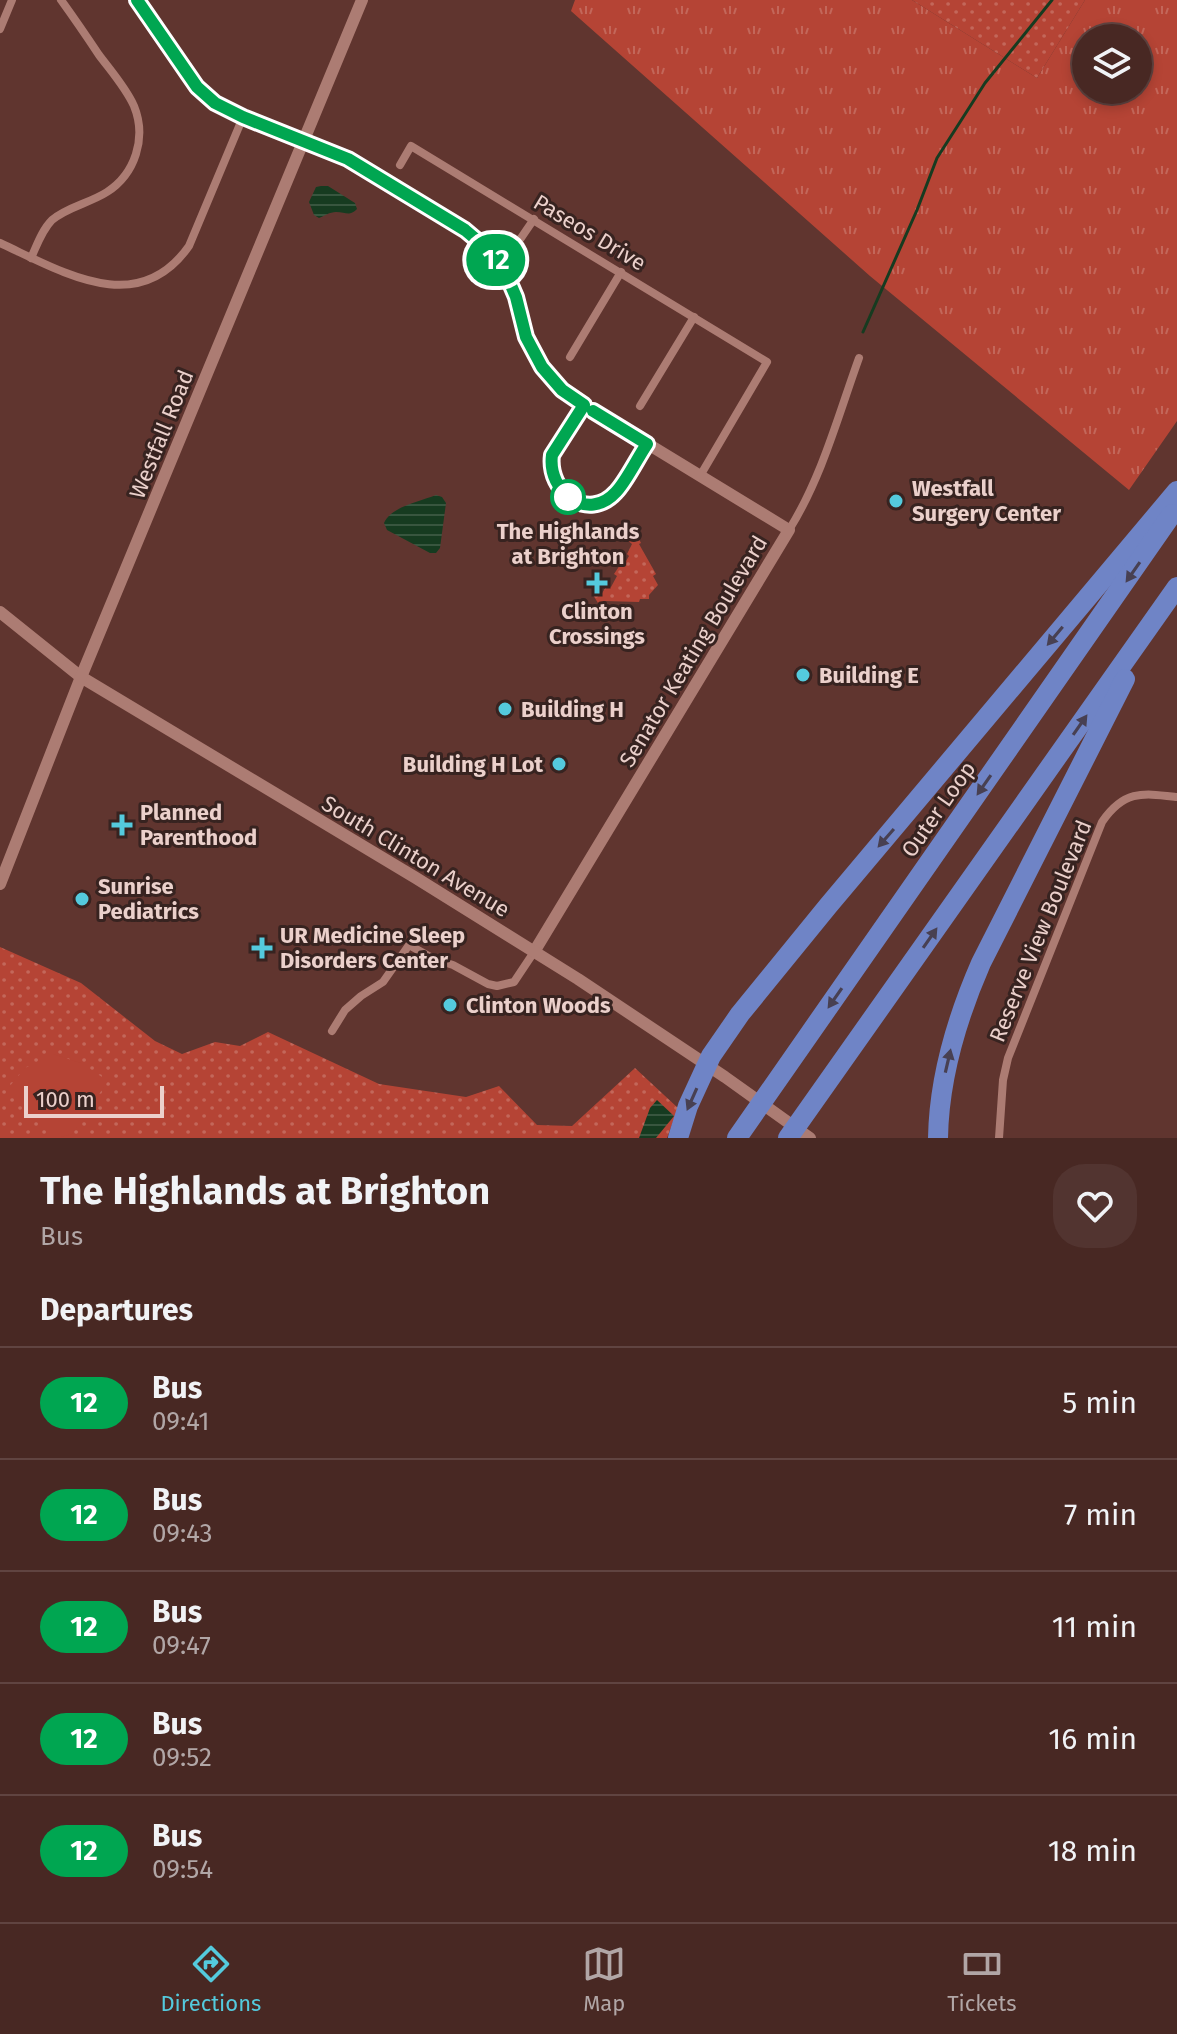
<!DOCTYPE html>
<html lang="en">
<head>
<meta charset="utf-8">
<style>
  body { margin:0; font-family:"Fira Sans",sans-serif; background:#523430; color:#f1f3f6; height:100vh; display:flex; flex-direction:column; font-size:30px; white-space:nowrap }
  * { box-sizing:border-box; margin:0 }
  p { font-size:26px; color:#b1a6a6 }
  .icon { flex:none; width:44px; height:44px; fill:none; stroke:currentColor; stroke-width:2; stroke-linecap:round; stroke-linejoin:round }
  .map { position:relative; height:1138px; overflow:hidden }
  .drawer { display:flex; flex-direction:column; background:#482823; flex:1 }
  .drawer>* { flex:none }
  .badge { padding:0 16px; border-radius:26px; font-size:28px; line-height:52px }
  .fabs { position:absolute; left:1072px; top:24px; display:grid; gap:16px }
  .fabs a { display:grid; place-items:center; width:80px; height:80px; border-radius:50%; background:#482823; box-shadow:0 4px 12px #0003,0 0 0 2px #604441; font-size:40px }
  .scale { position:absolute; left:24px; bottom:20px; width:140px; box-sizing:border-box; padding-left:8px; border:4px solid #ebd0cb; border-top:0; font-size:22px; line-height:28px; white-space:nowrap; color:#ebd0cb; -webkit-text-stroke:6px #372320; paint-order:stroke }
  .map>.badge { position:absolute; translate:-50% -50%; box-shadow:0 0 0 4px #fff }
  h2 { padding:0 40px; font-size:30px; line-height:72px }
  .round { display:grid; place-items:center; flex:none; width:84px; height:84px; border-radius:32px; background:#523430 }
  .headline { display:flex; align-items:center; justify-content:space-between; height:136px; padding:0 40px }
  h1 { font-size:38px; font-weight:700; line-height:60px }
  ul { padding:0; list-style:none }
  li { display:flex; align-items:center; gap:24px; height:112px; padding:0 40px; border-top:2px solid #604441 }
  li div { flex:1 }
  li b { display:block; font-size:30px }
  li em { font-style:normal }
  li .badge { min-width:88px; font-weight:700; text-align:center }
  .dock { display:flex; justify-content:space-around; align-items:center; height:112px; border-top:2px solid #604441; background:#482823; font-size:22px; color:#b1a6a6 }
  .dock a { display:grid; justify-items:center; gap:4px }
  .dock .selected { color:#54cadd }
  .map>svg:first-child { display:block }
  .grass { fill:url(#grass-tufts); fill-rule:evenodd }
  .park { fill:url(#park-dots) }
  .garden { fill:#b54435 }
  .water { fill:url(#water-rules) }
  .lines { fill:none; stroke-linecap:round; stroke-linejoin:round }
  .stream { stroke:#163b20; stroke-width:3 }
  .minor { stroke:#ac7c73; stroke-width:8 }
  .tertiary { stroke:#ac7c73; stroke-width:12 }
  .motorway { stroke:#6f84c6; stroke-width:20 }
  .oneway { fill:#484052 }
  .line-casing { stroke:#fff; stroke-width:18 }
  .line { stroke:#00a651; stroke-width:12 }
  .stop-dot { fill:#fff; stroke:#00a651; stroke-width:4 }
  .poi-dot { fill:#54cadd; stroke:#372320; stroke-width:3 }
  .labels { text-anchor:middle; stroke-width:6; stroke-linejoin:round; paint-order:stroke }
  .street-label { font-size:22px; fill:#ebd0cb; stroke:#372320 }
  .poi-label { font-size:22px; font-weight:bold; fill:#ebd0cb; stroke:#372320; text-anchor:start }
  .stop-label { font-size:22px; font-weight:bold; fill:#ebd0cb; stroke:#372320 }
</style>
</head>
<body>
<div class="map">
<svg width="1177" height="1138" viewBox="0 0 1177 1138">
  <defs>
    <pattern id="grass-tufts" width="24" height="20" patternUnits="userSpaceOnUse" patternTransform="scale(2)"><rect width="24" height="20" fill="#b54435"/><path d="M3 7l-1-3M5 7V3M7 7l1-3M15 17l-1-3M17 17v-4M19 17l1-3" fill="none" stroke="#c3675a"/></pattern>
    <pattern id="park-dots" width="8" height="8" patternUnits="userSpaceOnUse" patternTransform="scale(2)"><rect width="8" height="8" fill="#b54435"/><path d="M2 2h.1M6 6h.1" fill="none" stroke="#c3675a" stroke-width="1.8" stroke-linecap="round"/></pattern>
    <pattern id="water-rules" width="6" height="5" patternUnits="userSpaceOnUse" patternTransform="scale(2)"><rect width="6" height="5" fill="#163b20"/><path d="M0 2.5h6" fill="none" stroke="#38563f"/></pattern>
  </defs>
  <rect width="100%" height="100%" fill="#60352f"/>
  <path class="grass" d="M 575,0 L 912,0 L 1037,78 L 1085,0 L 1177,0 L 1177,421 L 1129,490 L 870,276 L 571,11 ZM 1086,38 L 1138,38 L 1138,90 L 1086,90 Z"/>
  <g class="park">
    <path d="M 912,0 L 1085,0 L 1037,78 Z"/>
    <path d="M 629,537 L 638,537 L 641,543 L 639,544 L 656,574 L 653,576 L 658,585 L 649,595 L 649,599 L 640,599 L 639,602 L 605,601 L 604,603 L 598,603 L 593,595 L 595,592 L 601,595 L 607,585 L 611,587 L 617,576 L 614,574 L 620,565 L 623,566 L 629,556 L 627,554 L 632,544 L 627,540 Z"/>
    <path d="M 0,947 L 81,983 L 155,1041 L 182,1054 L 215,1042 L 240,1046 L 268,1032 L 379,1084 L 466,1097 L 499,1086 L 537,1125 L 572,1126 L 635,1068 L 678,1108 L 667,1138 L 0,1138 Z"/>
  </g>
  <path class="garden" d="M 53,1054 L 81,1063 L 108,1081 L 72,1134 L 61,1137 L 9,1087 L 25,1068 Z"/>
  <g class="water">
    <path d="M 321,186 L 328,186 L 355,203 L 357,209 C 349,217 346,212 336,212 C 330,212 324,216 319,218 L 314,215 L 309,202 L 316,187 Z"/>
    <path d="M 436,495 L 442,497 L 446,503 L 440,548 L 436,553 L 430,553 L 387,530 L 384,523 C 392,506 419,502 436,495 Z"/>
    <path d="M 657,1100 L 674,1116 L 656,1138 L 639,1138 L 650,1108 Z"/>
  </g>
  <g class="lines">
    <path class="stream" d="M 863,332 L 917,210 L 937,158 L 985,83 L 1052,0"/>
    <g class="minor">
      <path d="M 0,29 L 12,0"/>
      <path d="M 400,165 L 411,146 L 767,362 L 700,476"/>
      <path d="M 0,243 C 63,272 138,319 189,246 L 243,117"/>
      <path d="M 31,258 C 37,245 42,230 52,220 C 67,207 90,203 107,192 C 135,174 147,138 134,106 C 126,88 111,71 99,55 C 87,37 74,18 61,0"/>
      <path d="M 497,261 L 521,238 L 534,219"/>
      <path d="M 570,357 L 621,272"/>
      <path d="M 640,406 L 694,317"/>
      <path d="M 789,530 C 822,477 838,416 859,358"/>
      <path d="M 332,1031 L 345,1010 L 361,996 L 383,982 L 409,945 L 434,959 L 453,965 L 488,984 L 497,986 L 514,982 L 534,952"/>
      <path d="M 999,1138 L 1003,1080 L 1008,1058 L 1102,822 C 1124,790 1142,793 1177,797"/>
    </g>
    <g class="tertiary">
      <path d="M 137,0 L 197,87 L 215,103 L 243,117 L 348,159 L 465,230 C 484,246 503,263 513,287 C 519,302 521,319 526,335 C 535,365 557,388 584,405 L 789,530 L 534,952"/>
      <path d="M 0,612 L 81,677 L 416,878 L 578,979 L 725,1077 L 810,1138"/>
      <path d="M 0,884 L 81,677 L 362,0"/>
    </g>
    <g class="motorway">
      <path d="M 678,1138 L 688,1106 L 711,1056 L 740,1014 L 828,906 L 1177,491"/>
      <path d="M 737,1138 L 1172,514"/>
      <path d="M 788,1138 L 1177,587"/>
      <path d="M 938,1138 C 939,1078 957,1018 981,963 L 1125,679"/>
    </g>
  </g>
  <defs><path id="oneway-solid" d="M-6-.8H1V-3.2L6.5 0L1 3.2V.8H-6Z" transform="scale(2)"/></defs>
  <g class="oneway">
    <use href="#oneway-solid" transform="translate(1133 572) rotate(125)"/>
    <use href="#oneway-solid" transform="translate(1055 636) rotate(130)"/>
    <use href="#oneway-solid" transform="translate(1080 725) rotate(-55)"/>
    <use href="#oneway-solid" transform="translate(984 785) rotate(125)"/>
    <use href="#oneway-solid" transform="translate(886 838) rotate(131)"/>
    <use href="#oneway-solid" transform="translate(930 938) rotate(-55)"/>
    <use href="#oneway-solid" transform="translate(835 998) rotate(125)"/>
    <use href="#oneway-solid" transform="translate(948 1061) rotate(-77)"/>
    <use href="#oneway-solid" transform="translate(692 1099) rotate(114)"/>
  </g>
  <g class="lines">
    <g class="line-casing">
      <path id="line" d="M 137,0 L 197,87 L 215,103 L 243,117 L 348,159 L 465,230 L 478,241 L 497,261 L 507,276 L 516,297 L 526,337 L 542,367 L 562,390 L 584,405 L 552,455 C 547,492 588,523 616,492 C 626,482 638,457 647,444 L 593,411"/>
    </g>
    <use href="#line" class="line"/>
  </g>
  <circle class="stop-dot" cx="568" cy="497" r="16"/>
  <g class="poi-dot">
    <circle cx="896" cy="501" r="8"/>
    <path d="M593 571h8v8h8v8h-8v8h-8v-8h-8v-8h8z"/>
    <circle cx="803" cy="675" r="8"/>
    <circle cx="505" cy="709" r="8"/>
    <circle cx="559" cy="764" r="8"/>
    <path d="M118 813h8v8h8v8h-8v8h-8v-8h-8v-8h8z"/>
    <circle cx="82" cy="899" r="8"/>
    <path d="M258 936h8v8h8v8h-8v8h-8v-8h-8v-8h8z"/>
    <circle cx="450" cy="1005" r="8"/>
  </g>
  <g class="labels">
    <g class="street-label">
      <text transform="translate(590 232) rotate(31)" y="8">Paseos Drive</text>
      <text transform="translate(161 434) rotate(-68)" y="8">Westfall Road</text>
      <text transform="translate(693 651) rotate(-59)" y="8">Senator Keating Boulevard</text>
      <text transform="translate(938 809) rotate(-55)" y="8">Outer Loop</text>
      <text transform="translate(416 856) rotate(31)" y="8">South Clinton Avenue</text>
      <text transform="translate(1040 931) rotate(-68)" y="8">Reserve View Boulevard</text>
    </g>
    <g class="poi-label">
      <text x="912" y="496">Westfall<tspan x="912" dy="25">Surgery Center</tspan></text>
      <text x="597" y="619" text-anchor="middle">Clinton<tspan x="597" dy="25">Crossings</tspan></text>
      <text x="819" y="683">Building E</text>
      <text x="521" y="717">Building H</text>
      <text x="543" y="772" text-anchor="end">Building H Lot</text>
      <text x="140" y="820">Planned<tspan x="140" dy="25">Parenthood</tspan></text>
      <text x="98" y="894">Sunrise<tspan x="98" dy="25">Pediatrics</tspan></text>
      <text x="280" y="943">UR Medicine Sleep<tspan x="280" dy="25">Disorders Center</tspan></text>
      <text x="466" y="1013">Clinton Woods</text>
    </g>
    <g class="stop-label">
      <text x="568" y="539">The Highlands<tspan x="568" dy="25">at Brighton</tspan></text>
    </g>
  </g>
</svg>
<div class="fabs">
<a><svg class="icon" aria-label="layers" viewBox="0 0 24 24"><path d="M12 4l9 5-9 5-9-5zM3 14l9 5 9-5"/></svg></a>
</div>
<div class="scale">100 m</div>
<b class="badge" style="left:496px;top:260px;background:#00a651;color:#fff">12</b>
</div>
<section class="drawer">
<div class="headline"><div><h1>The Highlands at Brighton</h1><p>Bus</p></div><a class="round"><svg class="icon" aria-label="heart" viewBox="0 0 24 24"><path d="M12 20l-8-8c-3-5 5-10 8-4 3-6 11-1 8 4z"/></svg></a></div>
<h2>Departures</h2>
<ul>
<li><span class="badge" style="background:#00a651;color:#fff">12</span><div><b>Bus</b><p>09:41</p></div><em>5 min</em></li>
<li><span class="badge" style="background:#00a651;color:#fff">12</span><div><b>Bus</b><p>09:43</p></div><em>7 min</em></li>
<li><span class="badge" style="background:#00a651;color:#fff">12</span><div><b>Bus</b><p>09:47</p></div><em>11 min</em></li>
<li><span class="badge" style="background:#00a651;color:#fff">12</span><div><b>Bus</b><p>09:52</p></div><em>16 min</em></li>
<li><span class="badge" style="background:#00a651;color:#fff">12</span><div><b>Bus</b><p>09:54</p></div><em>18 min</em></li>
</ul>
</section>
<nav class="dock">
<a class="selected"><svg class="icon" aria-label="directions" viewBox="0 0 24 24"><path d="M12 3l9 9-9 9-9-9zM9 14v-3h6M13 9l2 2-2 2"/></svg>Directions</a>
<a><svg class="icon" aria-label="map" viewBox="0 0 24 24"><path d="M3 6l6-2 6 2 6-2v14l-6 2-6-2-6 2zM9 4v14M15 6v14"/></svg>Map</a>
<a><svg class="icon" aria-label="tickets" viewBox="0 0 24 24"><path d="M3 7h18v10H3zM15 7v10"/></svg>Tickets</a>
</nav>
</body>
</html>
